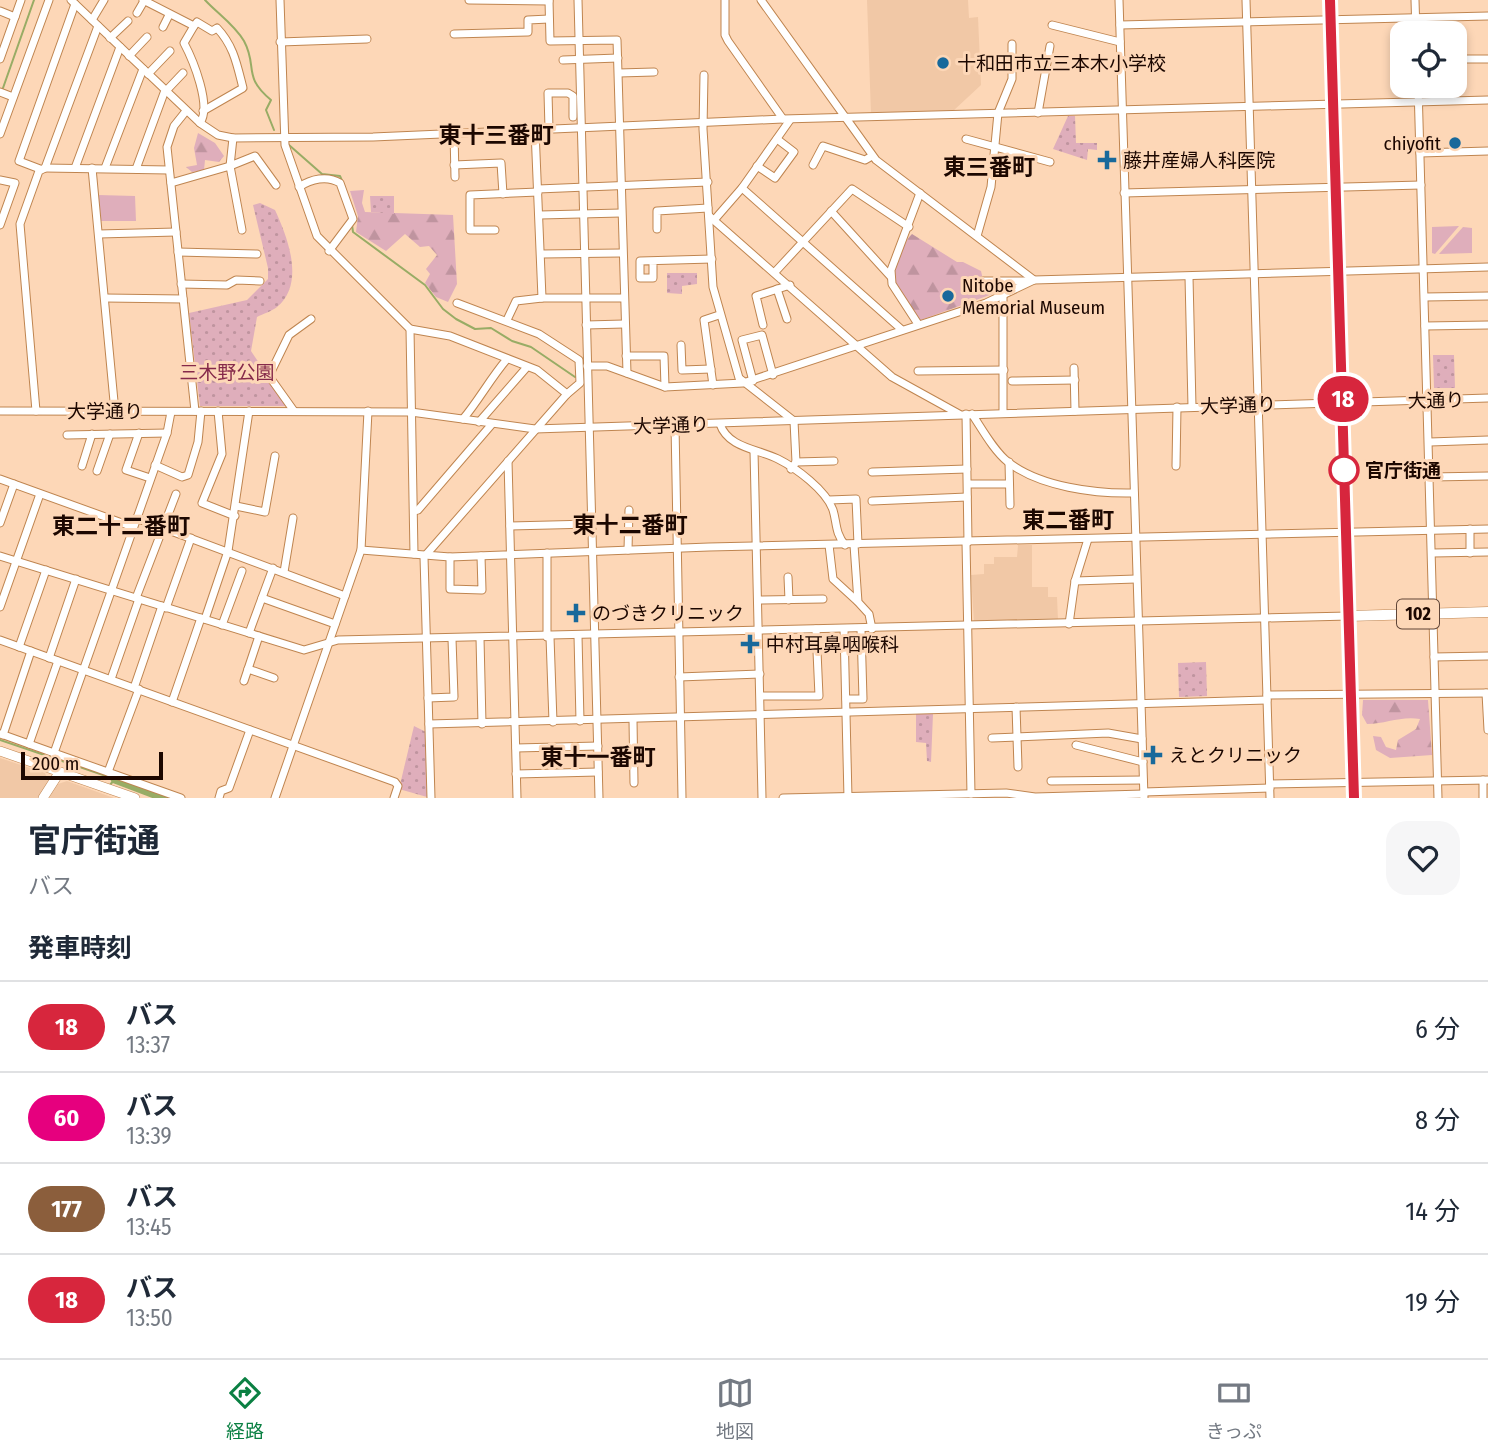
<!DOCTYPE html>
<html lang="ja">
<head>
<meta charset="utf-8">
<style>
  body { margin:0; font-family:"Fira Sans Condensed","Noto Sans JP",sans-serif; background:#f6f6f7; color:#1f2937; height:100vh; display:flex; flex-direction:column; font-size:26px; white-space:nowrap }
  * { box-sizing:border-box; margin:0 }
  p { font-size:23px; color:#747a83 }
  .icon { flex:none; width:38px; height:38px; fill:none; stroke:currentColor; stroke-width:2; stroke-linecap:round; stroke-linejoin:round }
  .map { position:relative; height:798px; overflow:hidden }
  .drawer { display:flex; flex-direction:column; background:#fff; flex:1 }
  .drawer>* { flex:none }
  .badge { padding:0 14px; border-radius:23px; font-size:24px; line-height:46px }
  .controls { position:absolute; left:1390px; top:21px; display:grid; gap:14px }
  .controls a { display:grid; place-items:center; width:77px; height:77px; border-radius:14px; background:#fff; box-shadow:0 4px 10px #0003; font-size:35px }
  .scale { position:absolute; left:21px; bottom:18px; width:142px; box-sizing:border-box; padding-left:7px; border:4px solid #1c0700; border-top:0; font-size:19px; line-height:24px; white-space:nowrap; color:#1c0700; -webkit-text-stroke:5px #fdd7b7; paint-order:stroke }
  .map>.badge { position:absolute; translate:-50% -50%; box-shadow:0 0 0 4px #fff }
  h2 { padding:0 28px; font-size:26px; line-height:63px }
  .round { display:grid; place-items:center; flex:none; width:74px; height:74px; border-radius:21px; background:#f6f6f7 }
  .summary { display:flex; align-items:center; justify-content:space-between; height:119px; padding:0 28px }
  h1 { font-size:33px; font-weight:700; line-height:52px }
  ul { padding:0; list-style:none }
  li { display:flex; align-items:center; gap:21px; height:91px; padding:0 28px; border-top:2px solid #e0e1e3 }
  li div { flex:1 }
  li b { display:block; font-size:26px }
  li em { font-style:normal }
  li .badge { min-width:77px; font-weight:700; text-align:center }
  .menu { display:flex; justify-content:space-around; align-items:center; height:98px; border-top:2px solid #e0e1e3; background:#fff; font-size:19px; color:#747a83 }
  .menu a { display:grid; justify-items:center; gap:4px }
  .menu .current { color:#0b8043 }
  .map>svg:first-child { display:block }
  .built { fill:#f1c8a6 }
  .grass { fill:#dfaebb }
  .forest { fill:url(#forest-firs) }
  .park { fill:url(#park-dots) }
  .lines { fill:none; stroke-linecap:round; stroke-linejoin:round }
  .stream { stroke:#98ac65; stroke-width:2 }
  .river { stroke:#98ac65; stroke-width:9 }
  .minor-casing { stroke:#bf8550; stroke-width:9 }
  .major-casing { stroke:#bf8550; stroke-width:10 }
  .highway-casing { stroke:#bf8550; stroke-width:11 }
  .minor { stroke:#fff; stroke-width:7 }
  .major { stroke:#fff; stroke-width:9 }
  .highway { stroke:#fff; stroke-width:10 }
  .line-casing { stroke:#fff; stroke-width:16 }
  .line { stroke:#d7263d; stroke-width:10 }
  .poi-dot { fill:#18699b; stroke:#fdd7b7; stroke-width:2.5 }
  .stop-dot { fill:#fff; stroke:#d7263d; stroke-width:3.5 }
  .labels { text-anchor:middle; stroke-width:6; stroke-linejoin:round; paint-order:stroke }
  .shield { fill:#fdd7b7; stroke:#604537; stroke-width:2 }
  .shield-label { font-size:18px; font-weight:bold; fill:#1c0700 }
  .poi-label { font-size:19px; fill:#1c0700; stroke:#fdd7b7; text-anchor:start }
  .park-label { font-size:19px; fill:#85294a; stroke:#fdd7b7 }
  .street-label { font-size:19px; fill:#1c0700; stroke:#fdd7b7 }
  .stop-label { font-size:19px; font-weight:bold; fill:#1c0700; stroke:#fdd7b7; text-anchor:start }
  .quarter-label { font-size:23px; font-weight:bold; fill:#1c0700; stroke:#fdd7b7 }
</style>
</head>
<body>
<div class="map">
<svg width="1488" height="798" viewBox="0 0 1488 798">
  <defs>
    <pattern id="forest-firs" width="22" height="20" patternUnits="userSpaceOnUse" patternTransform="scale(1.75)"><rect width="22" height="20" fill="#dfaebb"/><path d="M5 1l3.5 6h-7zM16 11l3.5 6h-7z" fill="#bf949f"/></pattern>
    <pattern id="park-dots" width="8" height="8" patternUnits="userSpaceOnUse" patternTransform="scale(1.75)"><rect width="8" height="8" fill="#dfaebb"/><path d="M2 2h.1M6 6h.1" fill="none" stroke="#bf949f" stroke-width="1.8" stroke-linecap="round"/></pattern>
  </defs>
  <rect width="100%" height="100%" fill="#fdd7b7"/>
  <g class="built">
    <path d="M 867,0 L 968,0 L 969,18 L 978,17 L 981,85 L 953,111 L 871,114 Z"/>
    <path d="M 1018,545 L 1032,545 L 1032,587 L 1048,587 L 1048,597 L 1057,597 L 1058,620 L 974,622 L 971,575 L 984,574 L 984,564 L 994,564 L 994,557 L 1017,557 Z"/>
    <path d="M 0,758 L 45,773 L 48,781 L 38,798 L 0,798 Z"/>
    <path d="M 67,781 L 114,798 L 49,798 L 58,784 Z"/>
  </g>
  <g class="grass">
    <path d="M 98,195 L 135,196 L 136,221 L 99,221 Z"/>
    <path d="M 1459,226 L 1435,254 L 1432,253 L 1432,227 Z"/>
    <path d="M 1463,227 L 1472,228 L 1472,253 L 1439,254 Z"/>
  </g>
  <g class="forest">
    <path d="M 198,133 L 215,143 L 224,156 L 219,162 L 205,160 L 204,170 L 192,172 L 186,167 L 197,165 L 194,148 Z"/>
    <path d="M 364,190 L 362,203 L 365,212 L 453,215 L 457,284 L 448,302 L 436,297 L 425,283 L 430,274 L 426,269 L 437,255 L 429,246 L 420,247 L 405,234 L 386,251 L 356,232 L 358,216 L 350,191 Z"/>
    <path d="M 912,234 L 957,262 L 963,262 L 981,271 L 984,284 L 1000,289 L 998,292 L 918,321 C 912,313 901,304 896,296 C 888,278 899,247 912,234 Z"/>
    <path d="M 1363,700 L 1428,700 L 1432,755 L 1390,758 L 1376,750 L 1373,736 L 1381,737 L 1386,747 L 1396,750 L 1398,740 L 1416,729 L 1420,719 C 1400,716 1386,724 1367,724 L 1362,715 Z"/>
  </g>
  <g class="park">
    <path d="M 1068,116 L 1075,116 L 1076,143 L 1097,143 L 1097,150 L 1088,149 L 1087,160 L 1053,149 Z"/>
    <path d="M 370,196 L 394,196 L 394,214 L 371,212 Z"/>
    <path d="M 260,203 L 275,210 C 287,236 306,283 277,307 C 272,311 263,314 257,317 L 251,351 L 288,406 L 200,406 L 189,313 L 247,300 L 268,279 L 268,268 L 253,205 Z"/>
    <path d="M 667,273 L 697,273 L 697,284 L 682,286 L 682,294 L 667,293 Z"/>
    <path d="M 1433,355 L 1454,355 L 1455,388 L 1434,388 Z"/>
    <path d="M 1206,662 L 1207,696 L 1179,697 L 1178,663 Z"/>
    <path d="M 916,714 L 933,714 L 931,762 L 927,761 L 926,743 L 916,742 Z"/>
    <path d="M 414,726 L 426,732 L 427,797 L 399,789 Z"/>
  </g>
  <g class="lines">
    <g class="stream">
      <path d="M 205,0 C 218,14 234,24 244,41 C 258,67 242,76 271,100 L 266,110 L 274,130"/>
      <path d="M 3,88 L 34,0"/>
      <path d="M 289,145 L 322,174 L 340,176 L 345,188"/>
      <path d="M 352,225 L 353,232 L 425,285 L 443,309 L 456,319 L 475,329 L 491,328 L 512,341 L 531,347 L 575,377"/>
      <path d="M 0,740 L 115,779 L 109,786"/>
    </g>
    <path class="river" d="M 115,779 L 165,798"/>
    <g class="minor-casing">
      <g id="minor">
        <path d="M 71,0 L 200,123 L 218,135 L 233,138 L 373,137 L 783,119 L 1488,100"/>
        <path d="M 143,0 L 194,26 L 184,43 C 193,60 212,106 200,123"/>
        <path d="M 280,0 L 285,145 L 317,236 L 410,329 L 414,554"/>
        <path d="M 469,0 L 549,1"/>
        <path d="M 549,0 L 550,41 L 617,40 L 627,373"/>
        <path d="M 578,0 L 599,798"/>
        <path d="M 725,0 L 725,35 L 728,41 L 783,119"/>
        <path d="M 761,0 L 876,160 L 1034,280"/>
        <path d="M 1119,0 L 1144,798"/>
        <path d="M 1246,0 L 1270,798"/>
        <path d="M 1415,0 L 1416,33"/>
        <path d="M 0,11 L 15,17"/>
        <path d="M 137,13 L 144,1"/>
        <path d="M 92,20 L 104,0"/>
        <path d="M 1052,25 L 1120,42"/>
        <path d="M 1120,25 L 1488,16"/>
        <path d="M 194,26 L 197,22 L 212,31 L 217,28 C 234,46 237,65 243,88 L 203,111"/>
        <path d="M 163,27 L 169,15"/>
        <path d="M 454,34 L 528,32 L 528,20 L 549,19"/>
        <path d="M 110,38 L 128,21"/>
        <path d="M 280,42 L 367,39"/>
        <path d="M 129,56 L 147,37"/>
        <path d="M 0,59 L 21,0"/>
        <path d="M 1454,59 L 1488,59"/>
        <path d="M 563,60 L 618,58"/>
        <path d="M 619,73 L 654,72"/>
        <path d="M 148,74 L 170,51"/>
        <path d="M 704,75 L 703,129 L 713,287 L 739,378 L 794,421 L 796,462 L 791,469"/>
        <path d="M 1418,86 L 1438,798"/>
        <path d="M 0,92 L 13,97"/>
        <path d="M 186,111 L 174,126 L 167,147 L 195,411"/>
        <path d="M 1038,113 L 1050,46"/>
        <path d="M 549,129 L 548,93 L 568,93 L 573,96 L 573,117"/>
        <path d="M 535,130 L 542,298 L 623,298"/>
        <path d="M 454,133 L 455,177"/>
        <path d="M 0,134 L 49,0"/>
        <path d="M 233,138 L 230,166 L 255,156 L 276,185"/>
        <path d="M 966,139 L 1050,162"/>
        <path d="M 1420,153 L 1488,151"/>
        <path d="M 454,165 L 501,163 L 503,194"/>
        <path d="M 813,165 L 823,146 L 865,160 L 872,156"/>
        <path d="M 757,166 L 775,178 L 794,152 L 777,139"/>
        <path d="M 45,168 L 169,170"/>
        <path d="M 75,168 L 120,47"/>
        <path d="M 92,168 L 115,412"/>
        <path d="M 105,168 L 143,69"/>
        <path d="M 40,169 L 19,161 L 75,4"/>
        <path d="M 136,169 L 164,93 L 183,73"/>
        <path d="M 0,180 L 15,183 L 0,225"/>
        <path d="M 171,183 L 230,166 L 242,230"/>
        <path d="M 299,187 C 311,179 327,175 340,183 L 353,219 L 329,251"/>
        <path d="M 742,188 L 901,329"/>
        <path d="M 538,189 L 708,182"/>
        <path d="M 1124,193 L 1421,185"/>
        <path d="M 831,211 L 891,277"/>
        <path d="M 540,215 L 621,213"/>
        <path d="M 709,216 L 892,377 L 959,414"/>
        <path d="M 715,219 L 742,188 L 790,120"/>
        <path d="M 657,229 L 657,211 L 708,208"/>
        <path d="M 495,230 L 470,230 L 470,195 L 538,192"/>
        <path d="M 99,234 L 176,232"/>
        <path d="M 977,236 L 991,187 L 998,113 L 1012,79 L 1012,44"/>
        <path d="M 178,252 L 257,254"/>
        <path d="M 542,254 L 621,253"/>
        <path d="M 653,261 L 653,278 L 640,278 L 640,261 L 712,259"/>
        <path d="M 775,272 L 852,189 L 909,227"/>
        <path d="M 1189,277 L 1192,407"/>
        <path d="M 982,281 L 1026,281"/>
        <path d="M 181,284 L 227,285 L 236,280 L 260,281"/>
        <path d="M 777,289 L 787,319"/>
        <path d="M 1425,297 L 1488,296"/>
        <path d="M 105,298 L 183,299"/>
        <path d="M 507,320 L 516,301 L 542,298"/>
        <path d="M 918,324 L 892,284 L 891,270 L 920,193"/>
        <path d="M 586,325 L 624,324"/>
        <path d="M 763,325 L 756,296 L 790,285"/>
        <path d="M 1425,326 L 1488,325"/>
        <path d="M 410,329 L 450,336 L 537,370 L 567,394"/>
        <path d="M 681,345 L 682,370 L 711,369"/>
        <path d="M 626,356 L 664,356 L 665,387"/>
        <path d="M 587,366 L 607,366 L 665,387 L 743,383 L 986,303 L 1034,280 L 1488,267"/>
        <path d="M 1074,368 L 1075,411"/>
        <path d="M 918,371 L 1004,370"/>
        <path d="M 753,381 L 742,340 L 762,335 L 773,375"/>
        <path d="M 1012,381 L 1075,380"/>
        <path d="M 713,385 L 704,320 L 719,315"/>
        <path d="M 0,411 L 411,412 L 535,429 L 1488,398"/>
        <path d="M 36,411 L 20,224 L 39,171 L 45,168 L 98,26"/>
        <path d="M 218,411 L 222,454 L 202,503 L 235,516"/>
        <path d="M 294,411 L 269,376 L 289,335 L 311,319"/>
        <path d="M 171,412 L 167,433 L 54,753 L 181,798"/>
        <path d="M 1003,413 L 1003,293"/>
        <path d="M 966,414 L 968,542"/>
        <path d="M 972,414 C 982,429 994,451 1008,462 C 1040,487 1096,494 1134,493"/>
        <path d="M 463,419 C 479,400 490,379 507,359"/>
        <path d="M 479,422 L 527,367"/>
        <path d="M 720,424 C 728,448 758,449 778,459 C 796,468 826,490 833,510 C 837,523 835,533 845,545"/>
        <path d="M 675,425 L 682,798"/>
        <path d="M 139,433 L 126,470 L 150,478"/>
        <path d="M 67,435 L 167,433"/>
        <path d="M 1430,442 L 1488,440"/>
        <path d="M 754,451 L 762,798"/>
        <path d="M 508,461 L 517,798"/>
        <path d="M 796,462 L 834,461"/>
        <path d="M 1009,462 L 1010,505"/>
        <path d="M 155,465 L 182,477 L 188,475 L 198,442 L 201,411"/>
        <path d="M 82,466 L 92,434"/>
        <path d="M 1176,466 L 1177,407"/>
        <path d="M 97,471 L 110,434"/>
        <path d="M 872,472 L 967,469"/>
        <path d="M 1431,477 L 1488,476"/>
        <path d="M 0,479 L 133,527"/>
        <path d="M 968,484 L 1009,484"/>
        <path d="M 829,500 L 856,499 L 858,544"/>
        <path d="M 872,501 L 967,497"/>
        <path d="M 236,506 L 265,512 L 275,456"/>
        <path d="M 414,511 L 418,510 L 492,424"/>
        <path d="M 136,518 L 345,596"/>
        <path d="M 0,523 L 14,484"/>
        <path d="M 510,526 L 591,524"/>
        <path d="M 966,542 L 971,794"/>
        <path d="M 829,545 L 833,579 L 857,601"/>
        <path d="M 854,545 L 858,602 L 869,614 L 872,629"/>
        <path d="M 361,550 L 450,557 L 709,547 L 1488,529"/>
        <path d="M 628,550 L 629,510"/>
        <path d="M 547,553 L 547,637"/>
        <path d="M 1433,553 L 1488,552"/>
        <path d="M 1470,553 L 1470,529"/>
        <path d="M 0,556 L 304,650 L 338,640 L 1349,616"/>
        <path d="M 450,557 L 450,589 L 482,590 L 481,556"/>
        <path d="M 284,572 L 293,518"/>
        <path d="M 788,577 L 789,600"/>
        <path d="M 1075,581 L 1136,579"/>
        <path d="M 136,598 L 176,494"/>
        <path d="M 262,598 L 335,624"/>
        <path d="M 758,600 L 823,599"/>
        <path d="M 0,607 L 40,494"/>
        <path d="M 166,608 L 191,538"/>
        <path d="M 205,619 L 228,551 L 249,411"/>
        <path d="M 1069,624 L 1075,581 L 1088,539"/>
        <path d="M 222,625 L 242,571"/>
        <path d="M 844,629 L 848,798"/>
        <path d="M 249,633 L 273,568"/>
        <path d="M 578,636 L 580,721"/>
        <path d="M 550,637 L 553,722"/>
        <path d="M 480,638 L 482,724"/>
        <path d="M 0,640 L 395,782 L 398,786 L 394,798"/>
        <path d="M 19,647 L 46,570"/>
        <path d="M 1434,657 L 1488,656"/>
        <path d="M 49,658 L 76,579"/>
        <path d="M 248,669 L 274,678"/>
        <path d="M 679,677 L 760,674"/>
        <path d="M 111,679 L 139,599"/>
        <path d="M 244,681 L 259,636"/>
        <path d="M 134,688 L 162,606"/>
        <path d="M 1486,693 L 1488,730"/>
        <path d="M 1267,695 L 1488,693"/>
        <path d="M 761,696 L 819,696 L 816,629"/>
        <path d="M 428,698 L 454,697 L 452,639"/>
        <path d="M 846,699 L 863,699 L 861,629"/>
        <path d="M 172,702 L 201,618"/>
        <path d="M 1016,707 L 1018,767"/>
        <path d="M 633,720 L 634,783"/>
        <path d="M 429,724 L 1267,700"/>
        <path d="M 1,734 L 54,753"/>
        <path d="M 3,735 L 31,651"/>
        <path d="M 992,738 L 1108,733 L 1142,739"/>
        <path d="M 29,744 L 58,661"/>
        <path d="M 1076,745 L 1143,762"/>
        <path d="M 516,748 L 598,746"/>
        <path d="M 108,772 L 139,689"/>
        <path d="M 516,774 L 598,772"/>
        <path d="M 1483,780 L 1483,798"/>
        <path d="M 1051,781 L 1143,780"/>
        <path d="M 1270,784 L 1488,780"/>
        <path d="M 1144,792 L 1270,788"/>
        <path d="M 219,798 L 221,791 L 229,788 L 250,730"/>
        <path d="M 275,798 L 361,550 L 368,411"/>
        <path d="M 431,798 L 424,557 L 567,394 L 580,383 L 579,360 L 539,334 L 457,303"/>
        <path d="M 783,798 L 1006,793 L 1035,797 L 1144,794"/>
      </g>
    </g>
    <g class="major-casing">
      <g id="major">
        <path d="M 1349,616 L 1354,798"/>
        <path d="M 0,751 L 135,798"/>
        <path d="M 43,798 L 59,773"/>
      </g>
    </g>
    <g class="highway-casing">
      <path id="highway" d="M 1330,0 L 1349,616 L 1488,612"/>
    </g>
    <use href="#minor" class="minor"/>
    <use href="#major" class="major"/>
    <use href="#highway" class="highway"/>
  </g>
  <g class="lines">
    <g class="line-casing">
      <path id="line" d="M 1330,0 L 1354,798"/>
    </g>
    <use href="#line" class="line"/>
  </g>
  <g class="poi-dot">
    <circle cx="943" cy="63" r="7"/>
    <circle cx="1455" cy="143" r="7"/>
    <path d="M1103.5 149.5h7v7h7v7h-7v7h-7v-7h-7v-7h7z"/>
    <circle cx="948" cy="296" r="7"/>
    <path d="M572.5 602.5h7v7h7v7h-7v7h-7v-7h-7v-7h7z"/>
    <path d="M746.5 633.5h7v7h7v7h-7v7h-7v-7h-7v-7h7z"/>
    <path d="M1149.5 744.5h7v7h7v7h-7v7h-7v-7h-7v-7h7z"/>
  </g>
  <circle class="stop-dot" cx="1344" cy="470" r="14"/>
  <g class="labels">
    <rect class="shield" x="1397" y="599.5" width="42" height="29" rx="5"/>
    <g class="shield-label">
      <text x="1418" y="620">102</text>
    </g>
    <g class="poi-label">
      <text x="957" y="70">十和田市立三本木小学校</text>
      <text x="1441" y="150" text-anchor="end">chiyofit</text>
      <text x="1123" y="167">藤井産婦人科医院</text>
      <text x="962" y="292">Nitobe<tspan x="962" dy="22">Memorial Museum</tspan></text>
      <text x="592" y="620">のづきクリニック</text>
      <text x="766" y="651">中村耳鼻咽喉科</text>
      <text x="1169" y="762">えとクリニック</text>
    </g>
    <g class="park-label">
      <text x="227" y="379">三木野公園</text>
    </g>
    <g class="street-label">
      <text transform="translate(1436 400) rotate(-1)" y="7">大通り</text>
      <text transform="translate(1238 405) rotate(-2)" y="7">大学通り</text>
      <text x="105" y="418">大学通り</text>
      <text transform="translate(671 425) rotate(-2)" y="7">大学通り</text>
    </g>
    <g class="stop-label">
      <text x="1365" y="477">官庁街通</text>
    </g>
    <g class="quarter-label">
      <text x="496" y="143">東十三番町</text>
      <text x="989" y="175">東三番町</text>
      <text x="1068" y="528">東二番町</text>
      <text x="630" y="533">東十二番町</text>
      <text x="121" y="534">東二十二番町</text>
      <text x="598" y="765">東十一番町</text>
    </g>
  </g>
</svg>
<div class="controls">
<a><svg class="icon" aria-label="locate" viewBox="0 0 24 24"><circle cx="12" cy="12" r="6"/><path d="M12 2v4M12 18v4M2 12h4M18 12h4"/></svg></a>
</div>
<div class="scale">200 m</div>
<b class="badge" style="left:1343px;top:399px;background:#d7263d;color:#fff">18</b>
</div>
<section class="drawer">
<div class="summary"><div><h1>官庁街通</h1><p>バス</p></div><a class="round"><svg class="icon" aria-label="heart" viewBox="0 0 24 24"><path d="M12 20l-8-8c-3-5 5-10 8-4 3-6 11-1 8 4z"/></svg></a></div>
<h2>発車時刻</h2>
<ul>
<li><span class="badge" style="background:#d7263d;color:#fff">18</span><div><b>バス</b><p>13:37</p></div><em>6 分</em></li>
<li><span class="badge" style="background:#e6007e;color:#fff">60</span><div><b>バス</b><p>13:39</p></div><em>8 分</em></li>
<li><span class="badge" style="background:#8b5e3c;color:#fff">177</span><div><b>バス</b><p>13:45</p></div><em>14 分</em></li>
<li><span class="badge" style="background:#d7263d;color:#fff">18</span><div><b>バス</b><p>13:50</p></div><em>19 分</em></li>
</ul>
</section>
<nav class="menu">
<a class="current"><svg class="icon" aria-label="directions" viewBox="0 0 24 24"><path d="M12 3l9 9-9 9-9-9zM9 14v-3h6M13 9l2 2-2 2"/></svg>経路</a>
<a><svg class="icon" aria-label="map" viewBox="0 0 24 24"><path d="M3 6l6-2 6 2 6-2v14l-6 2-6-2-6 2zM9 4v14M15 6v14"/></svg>地図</a>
<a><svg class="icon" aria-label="tickets" viewBox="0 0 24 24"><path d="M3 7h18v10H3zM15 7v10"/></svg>きっぷ</a>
</nav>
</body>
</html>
